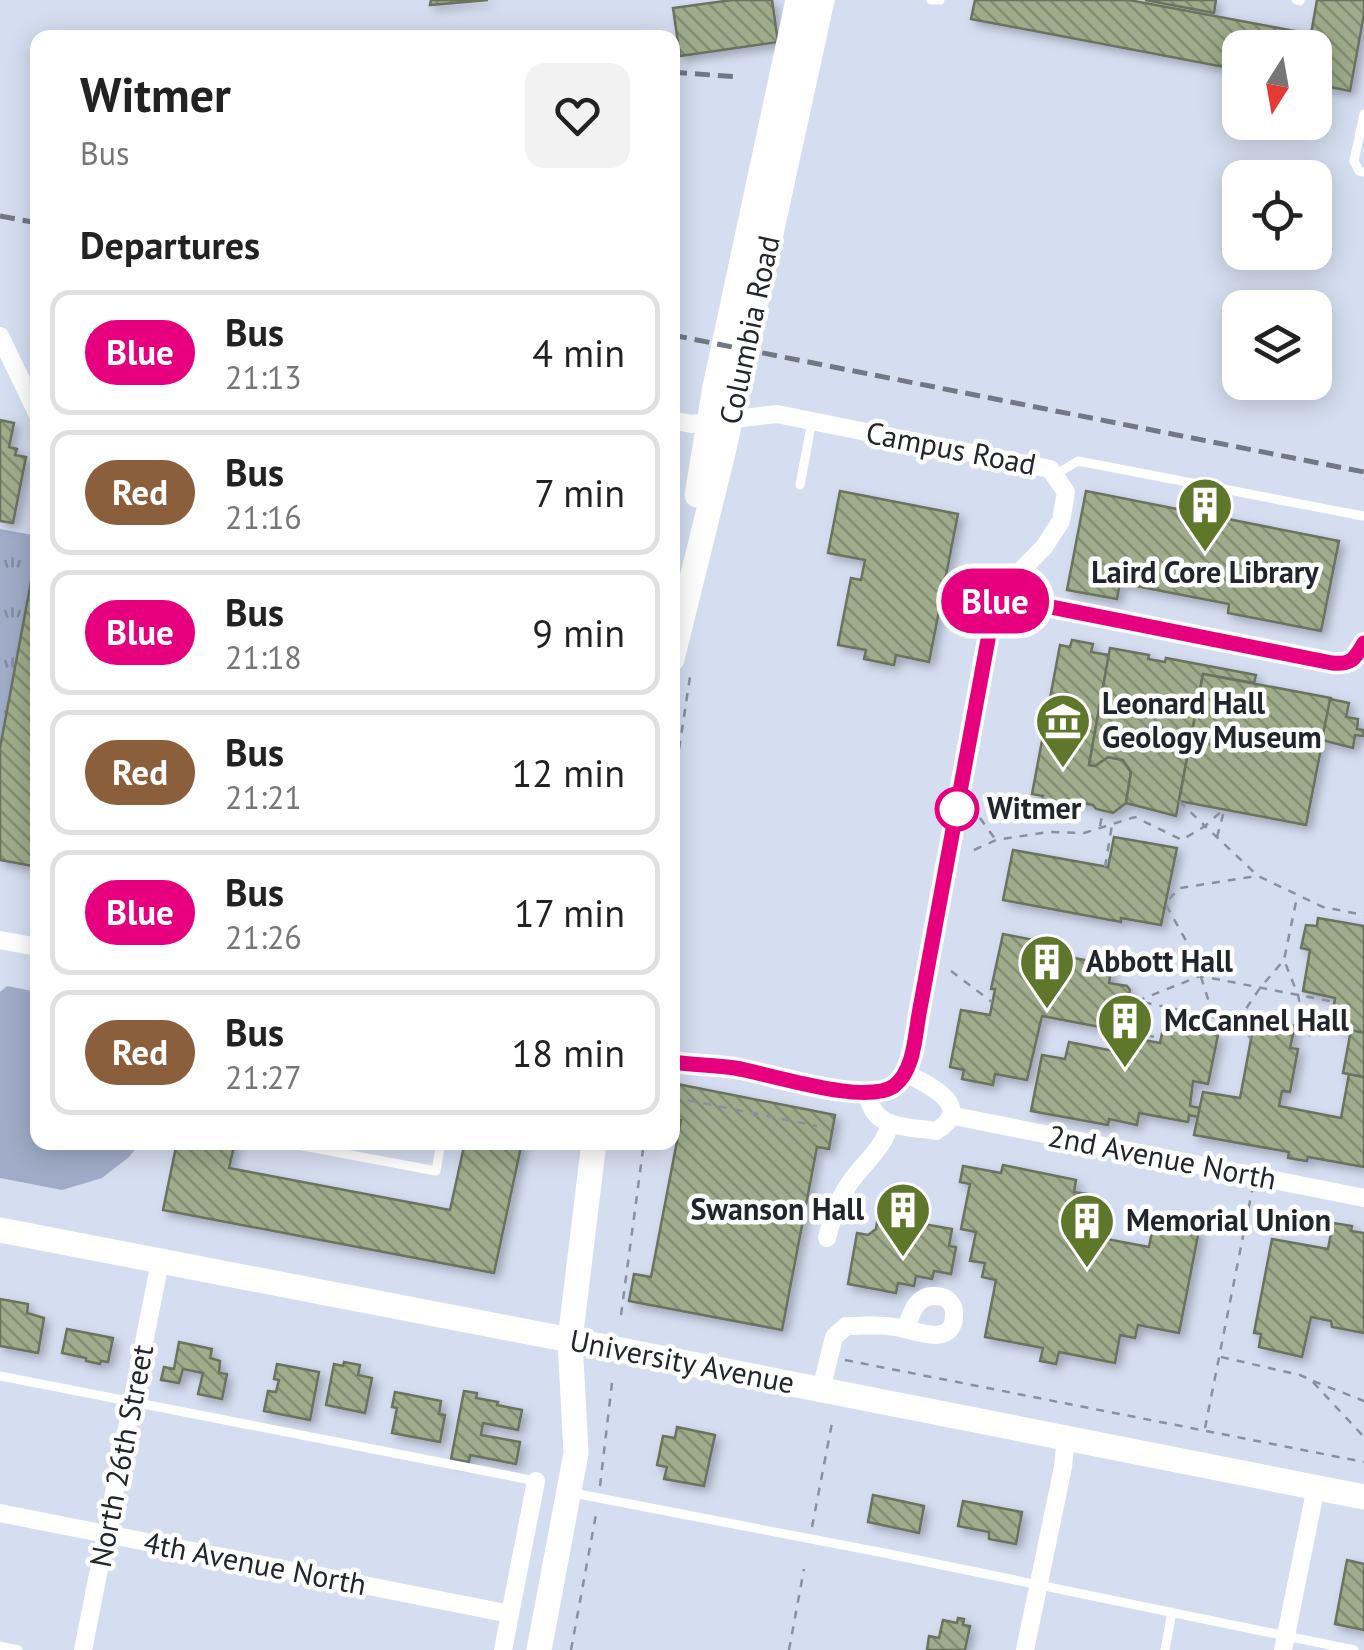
<!DOCTYPE html>
<html lang="en">
<head>
<meta charset="utf-8">
<style>
  body { margin:0; font-family:"PT Sans",sans-serif; background:#f2f2f2; color:#222; height:100vh; display:flex; flex-direction:column; font-size:38px; white-space:nowrap }
  * { box-sizing:border-box; margin:0 }
  p { font-size:32px; color:#767676 }
  .icon { flex:none; width:55px; height:55px; fill:none; stroke:currentColor; stroke-width:2; stroke-linecap:round; stroke-linejoin:round }
  .map { position:relative; flex:1; overflow:hidden }
  .side { position:absolute; left:30px; top:30px; width:650px; height:1120px; display:flex; flex-direction:column; background:#fff; border-radius:20px; box-shadow:0 5px 25px #0003 }
  .side>* { flex:none }
  .badge { padding:0 20px; border-radius:32px; font-size:35px; line-height:65px }
  .needle { width:65px; rotate:191deg }
  .fabs { position:absolute; left:1222px; top:30px; display:grid; gap:20px }
  .fabs a { display:grid; place-items:center; width:110px; height:110px; border-radius:20px; background:#fff; box-shadow:0 5px 25px #0003; font-size:50px }
  .map>.badge { position:absolute; translate:-50% -50%; box-shadow:0 0 0 5px #fff }
  h2 { padding:0 50px; font-size:38px; line-height:90px }
  .round { display:grid; place-items:center; flex:none; width:105px; height:105px; border-radius:20px; background:#f2f2f2 }
  .headline { display:flex; align-items:center; justify-content:space-between; height:170px; padding:0 50px }
  h1 { font-size:48px; font-weight:800; line-height:75px }
  ul { padding:0; list-style:none }
  li { display:flex; align-items:center; gap:30px; height:125px; margin:0 20px 15px; padding:0 30px; border:5px solid #e0e0e0; border-radius:20px }
  li div { flex:1 }
  li b { display:block; font-size:38px }
  li em { font-style:normal }
  li .badge { min-width:110px; font-weight:700; text-align:center }
  .map>svg:first-child { display:block }
  .grass { fill:url(#grass-tufts) }
  .park { fill:#a0acc7 }
  .building { fill:url(#building-back-hatch); stroke:#6b7261; stroke-width:2.5; filter:url(#shadow) }
  .lines { fill:none; stroke-linecap:round; stroke-linejoin:round }
  .path { stroke:#89909e; stroke-width:2.5; stroke-dasharray:8 8; stroke-linecap:butt }
  .lane { stroke:#fff; stroke-width:9 }
  .street { stroke:#fff; stroke-width:18 }
  .secondary { stroke:#fff; stroke-width:25 }
  .rail { stroke:#717783; stroke-width:5; stroke-dasharray:15 8; stroke-linecap:butt }
  .line-casing { stroke:#fff; stroke-width:22 }
  .line { stroke:#e6007e; stroke-width:15 }
  .stop-dot { fill:#fff; stroke:#e6007e; stroke-width:5 }
  .labels { text-anchor:middle; stroke-width:9; stroke-linejoin:round; paint-order:stroke }
  .street-label { font-size:30px; fill:#22252c; stroke:#fff }
  .poi-label { font-size:30px; font-weight:bold; fill:#22252c; stroke:#fff; text-anchor:start }
  .stop-label { font-size:30px; font-weight:bold; fill:#22252c; stroke:#fff; text-anchor:start }
</style>
</head>
<body>
<div class="map">
<svg width="1364" height="1650" viewBox="0 0 1364 1650">
  <defs>
    <pattern id="grass-tufts" width="24" height="20" patternUnits="userSpaceOnUse" patternTransform="scale(2.5)"><rect width="24" height="20" fill="#a0acc7"/><path d="M3 7l-1-3M5 7V3M7 7l1-3M15 17l-1-3M17 17v-4M19 17l1-3" fill="none" stroke="#828ca2"/></pattern>
    <pattern id="building-back-hatch" width="6" height="6" patternUnits="userSpaceOnUse" patternTransform="scale(2.5)"><rect width="6" height="6" fill="#9fac8b"/><path d="M-1 5l2 2M0 0l6 6M5-1l2 2" fill="none" stroke="#818c72"/></pattern>
    <filter id="shadow"><feDropShadow dx="4.5" dy="4.5" stdDeviation="5" flood-color="#0004"/></filter>
  </defs>
  <rect width="100%" height="100%" fill="#d5def1"/>
  <path class="grass" d="M 0,529 L 38,536 L 0,748 Z"/>
  <path class="park" d="M 7,986 L 37,992 L 38,1142 L 140,1143 L 129,1157 L 102,1178 L 62,1190 L 0,1178 L 0,992 Z"/>
  <g class="building">
    <path d="M 431,0 L 488,0 L 430,5 Z"/>
    <path d="M 732,0 L 772,0 L 778,42 L 680,56 L 673,8 Z"/>
    <path d="M 975,0 L 1129,0 L 1311,34 L 1317,0 L 1364,0 L 1364,14 L 1350,91 L 1315,84 L 1315,48 L 1240,48 L 1240,70 L 971,19 Z"/>
    <path d="M 1145,0 L 1216,0 L 1214,13 Z"/>
    <path d="M 0,420 L 14,423 L 9,447 L 17,449 L 15,455 L 26,457 L 13,523 L 0,521 Z"/>
    <path d="M 840,491 L 958,514 L 929,662 L 896,655 L 894,665 L 864,659 L 866,650 L 838,645 L 851,578 L 861,580 L 865,560 L 828,553 Z"/>
    <path d="M 1086,491 L 1339,541 L 1321,631 L 1228,613 L 1229,604 L 1120,583 L 1117,599 L 1067,590 Z"/>
    <path d="M 38,544 L 38,867 L 0,860 L 0,748 Z"/>
    <path d="M 1072,640 L 1093,644 L 1091,652 L 1109,655 L 1089,765 L 1095,766 L 1108,757 L 1123,760 L 1131,772 L 1126,803 L 1113,813 L 1096,809 L 1093,805 L 1082,803 L 1065,801 L 1063,808 L 1041,804 L 1043,796 L 1032,794 L 1060,645 L 1070,647 Z"/>
    <path d="M 1110,648 L 1149,655 L 1148,659 L 1165,662 L 1166,658 L 1256,675 L 1254,683 L 1203,674 L 1176,816 L 1126,803 L 1131,772 L 1123,760 L 1108,757 L 1095,766 L 1089,765 Z"/>
    <path d="M 1203,674 L 1331,698 L 1306,825 L 1179,801 Z"/>
    <path d="M 1330,699 L 1349,703 L 1346,717 L 1358,719 L 1357,729 L 1364,730 L 1364,736 L 1355,735 L 1353,748 L 1322,740 Z"/>
    <path d="M 1114,837 L 1177,848 L 1161,925 L 1121,918 L 1121,922 L 1003,900 L 1013,850 L 1108,867 Z"/>
    <path d="M 1318,918 L 1364,926 L 1364,1033 L 1338,1028 L 1340,1014 L 1333,1013 L 1335,998 L 1303,991 L 1310,950 L 1301,948 L 1306,925 L 1317,926 Z"/>
    <path d="M 1003,934 L 1049,943 L 1047,953 L 1112,965 L 1109,983 L 1127,986 L 1130,990 L 1126,1009 L 1122,1013 L 1103,1010 L 1100,1027 L 1042,1016 L 1027,1080 L 995,1074 L 993,1085 L 962,1079 L 964,1070 L 950,1067 L 961,1010 L 990,1015 L 995,989 L 991,989 Z"/>
    <path d="M 1103,1010 L 1117,1012 L 1115,1022 L 1119,1023 L 1128,1037 L 1160,1043 L 1164,1024 L 1218,1035 L 1208,1084 L 1193,1081 L 1190,1106 L 1200,1108 L 1198,1117 L 1189,1115 L 1188,1122 L 1139,1113 L 1137,1125 L 1109,1119 L 1108,1125 L 1031,1111 L 1042,1055 L 1065,1059 L 1069,1042 L 1118,1052 L 1119,1044 L 1108,1029 L 1100,1027 Z"/>
    <path d="M 1255,1018 L 1295,1026 L 1290,1048 L 1298,1049 L 1290,1092 L 1282,1091 L 1279,1106 L 1341,1118 L 1349,1074 L 1364,1077 L 1364,1167 L 1308,1157 L 1307,1161 L 1288,1158 L 1289,1152 L 1194,1135 L 1203,1092 L 1240,1098 Z"/>
    <path d="M 1351,1030 L 1364,1033 L 1364,1077 L 1343,1073 Z"/>
    <path d="M 672,1083 L 835,1115 L 829,1149 L 817,1147 L 782,1330 L 629,1301 L 634,1274 L 651,1277 L 681,1120 L 672,1119 Z"/>
    <path d="M 177,1142 L 235,1142 L 229,1168 L 450,1210 L 465,1142 L 522,1142 L 494,1273 L 163,1210 Z"/>
    <path d="M 1003,1165 L 1076,1180 L 1074,1192 L 1088,1194 L 1080,1234 L 1149,1247 L 1154,1221 L 1199,1230 L 1179,1333 L 1138,1325 L 1135,1338 L 1120,1335 L 1115,1363 L 1059,1352 L 1056,1364 L 1040,1361 L 1043,1348 L 985,1337 L 996,1280 L 982,1277 L 985,1263 L 970,1261 L 976,1232 L 961,1229 L 970,1184 L 960,1182 L 963,1166 L 1001,1173 Z"/>
    <path d="M 878,1216 L 952,1229 L 949,1246 L 956,1247 L 951,1274 L 934,1271 L 932,1279 L 916,1276 L 914,1286 L 898,1283 L 896,1293 L 848,1284 L 857,1233 L 868,1235 L 876,1229 Z"/>
    <path d="M 1333,1223 L 1352,1226 L 1351,1231 L 1364,1233 L 1364,1333 L 1332,1327 L 1331,1321 L 1311,1317 L 1302,1357 L 1259,1347 L 1261,1334 L 1254,1333 L 1272,1239 L 1328,1249 Z"/>
    <path d="M 0,1299 L 28,1304 L 27,1313 L 44,1318 L 38,1353 L 0,1346 Z"/>
    <path d="M 67,1329 L 113,1338 L 108,1362 L 101,1361 L 100,1364 L 86,1361 L 86,1358 L 62,1353 Z"/>
    <path d="M 179,1342 L 212,1349 L 210,1358 L 220,1361 L 219,1373 L 227,1374 L 222,1399 L 198,1394 L 203,1373 L 183,1369 L 179,1383 L 161,1380 L 164,1367 L 174,1369 Z"/>
    <path d="M 344,1362 L 360,1365 L 358,1375 L 372,1378 L 365,1413 L 326,1405 L 334,1364 L 343,1366 Z"/>
    <path d="M 277,1364 L 319,1372 L 310,1420 L 264,1411 L 268,1391 L 276,1392 L 279,1380 L 274,1379 Z"/>
    <path d="M 464,1391 L 477,1393 L 476,1398 L 498,1402 L 497,1405 L 522,1410 L 518,1430 L 483,1423 L 481,1435 L 520,1442 L 516,1464 L 470,1455 L 469,1462 L 451,1459 Z"/>
    <path d="M 395,1392 L 441,1401 L 439,1414 L 445,1415 L 440,1442 L 392,1433 L 397,1408 L 392,1407 Z"/>
    <path d="M 677,1427 L 715,1435 L 704,1486 L 664,1479 L 667,1467 L 657,1465 L 663,1436 L 675,1438 Z"/>
    <path d="M 873,1495 L 924,1506 L 919,1533 L 868,1522 Z"/>
    <path d="M 963,1501 L 1022,1512 L 1016,1544 L 989,1539 L 989,1532 L 958,1526 Z"/>
    <path d="M 1347,1560 L 1364,1564 L 1364,1630 L 1335,1624 Z"/>
    <path d="M 958,1618 L 964,1619 L 963,1625 L 970,1626 L 965,1650 L 927,1650 L 929,1636 L 939,1638 L 943,1620 L 957,1623 Z"/>
  </g>
  <g class="lines">
    <g class="path">
      <path d="M 672,796 L 691,670"/>
      <path d="M 1179,801 L 1205,826 L 1224,809"/>
      <path d="M 980,818 L 995,839"/>
      <path d="M 1100,826 L 1103,811"/>
      <path d="M 1217,837 L 1224,811"/>
      <path d="M 974,850 L 996,840 L 1048,832 L 1084,833 L 1135,817 L 1182,840 L 1205,826 L 1258,876 L 1323,907 L 1364,915"/>
      <path d="M 1105,867 L 1112,825"/>
      <path d="M 951,971 L 992,1002"/>
      <path d="M 1128,999 L 1237,1022 L 1260,988 L 1284,960 L 1297,897"/>
      <path d="M 1137,1001 L 1200,976 L 1335,1002 L 1307,1038 L 1298,995 L 1284,960"/>
      <path d="M 1130,1002 L 1125,1022 L 1132,1033 L 1161,1038"/>
      <path d="M 1213,1015 L 1194,955 L 1165,903 L 1180,888 L 1257,876"/>
      <path d="M 1238,1023 L 1251,1039"/>
      <path d="M 1168,1025 L 1171,1008"/>
      <path d="M 672,1097 L 817,1126"/>
      <path d="M 621,1315 L 644,1142"/>
      <path d="M 1221,1357 L 1300,1375 L 1311,1380 L 1364,1437"/>
      <path d="M 845,1360 L 1364,1462"/>
      <path d="M 1313,1381 L 1364,1401"/>
      <path d="M 1205,1428 L 1252,1191"/>
      <path d="M 600,1486 L 612,1383"/>
      <path d="M 812,1527 L 832,1423"/>
      <path d="M 571,1650 L 597,1509"/>
      <path d="M 789,1650 L 804,1569"/>
    </g>
    <g class="lane">
      <path d="M 931,0 L 940,0"/>
      <path d="M 1296,0 L 1300,1"/>
      <path d="M 1364,114 L 1354,161 L 1359,171 L 1364,172"/>
      <path d="M 1055,475 L 1078,461 L 1363,516"/>
      <path d="M 800,485 L 812,421"/>
      <path d="M 282,1142 L 436,1171 L 441,1142"/>
      <path d="M 0,1376 L 536,1481"/>
      <path d="M 573,1493 L 884,1553 L 1354,1650"/>
      <path d="M 0,1646 L 18,1650"/>
      <path d="M 1165,1650 L 1172,1612"/>
    </g>
    <g class="street">
      <path d="M 0,336 L 38,415"/>
      <path d="M 672,420 L 691,424 L 777,414 L 1050,469 L 1066,492 L 1061,521 L 1044,547 L 996,596 L 912,1051 C 900,1091 890,1095 849,1092 L 735,1069 L 672,1062"/>
      <path d="M 996,596 L 1332,663 C 1351,665 1355,659 1364,643"/>
      <path d="M 0,940 L 38,947"/>
      <path d="M 868,1094 C 872,1130 907,1126 936,1131 C 977,1106 926,1084 906,1073"/>
      <path d="M 959,1117 L 1364,1198"/>
      <path d="M 827,1238 C 832,1218 837,1202 849,1184 C 863,1163 884,1149 890,1123"/>
      <path d="M 821,1390 L 834,1337 L 846,1326 C 862,1326 879,1324 895,1327 C 913,1329 953,1349 954,1316 C 955,1310 953,1305 949,1301 C 945,1297 939,1296 935,1296 C 916,1295 911,1314 906,1329"/>
      <path d="M 0,1513 L 510,1614"/>
      <path d="M 83,1650 L 160,1262"/>
      <path d="M 503,1650 L 536,1481"/>
      <path d="M 1025,1650 L 1063,1467 L 1066,1438"/>
      <path d="M 1283,1650 L 1316,1487"/>
    </g>
    <g class="secondary">
      <path d="M 697,495 L 715,387 L 798,0"/>
      <path d="M 672,659 L 723,453 L 822,0"/>
      <path d="M 0,1230 L 570,1340 L 1364,1497"/>
      <path d="M 539,1650 L 576,1453 L 570,1340 L 594,1142"/>
    </g>
    <g class="rail">
      <path d="M 672,72 L 738,77"/>
      <path d="M 0,216 L 38,223"/>
      <path d="M 672,335 L 1364,472"/>
    </g>
  </g>
  <g class="lines">
    <g class="line-casing">
      <path id="line" d="M 672,1062 C 693,1065 714,1065 735,1068 C 771,1074 865,1106 894,1086 C 914,1071 915,1036 919,1014 L 996,596 L 1332,663 C 1351,665 1355,659 1364,643"/>
    </g>
    <use href="#line" class="line"/>
  </g>
  <defs>
    <g id="building-pin" transform="scale(2.875)"><path d="M0 17L-7.5 6A9.5 9.5 0 1 1 7.5 6Z" fill="#5e772a" stroke="#fff"/><path d="M-4-6H4V6H1V3H-1V6H-4ZM-2.5-4.3h1.7v1.8h-1.7ZM.8-4.3h1.7v1.8H.8ZM-2.5-1h1.7V.8h-1.7ZM.8-1h1.7V.8H.8Z" fill="#fff"/></g>
    <g id="museum-pin" transform="scale(2.875)"><path d="M0 17L-7.5 6A9.5 9.5 0 1 1 7.5 6Z" fill="#5e772a" stroke="#fff"/><path d="M0-6L6-3V-2H-6V-3ZM-5-1h2V3h-2ZM-1-1h2V3h-2ZM3-1h2V3H3ZM-6 4H6V6H-6Z" fill="#fff"/></g>
  </defs>
  <g fill-rule="evenodd">
    <use href="#building-pin" x="1205" y="505"/>
    <use href="#museum-pin" x="1063" y="721"/>
    <use href="#building-pin" x="1047" y="962"/>
    <use href="#building-pin" x="1125" y="1021"/>
    <use href="#building-pin" x="903" y="1210"/>
    <use href="#building-pin" x="1087" y="1221"/>
  </g>
  <circle class="stop-dot" cx="957" cy="809" r="20"/>
  <g class="labels">
    <g class="street-label">
      <text transform="translate(750 330) rotate(-78)" y="10">Columbia Road</text>
      <text transform="translate(951 449) rotate(11)" y="10">Campus Road</text>
      <text transform="translate(1162 1158) rotate(11)" y="10">2nd Avenue North</text>
      <text transform="translate(682 1362) rotate(11)" y="10">University Avenue</text>
      <text transform="translate(122 1456) rotate(-79)" y="10">North 26th Street</text>
      <text transform="translate(255 1564) rotate(11)" y="10">4th Avenue North</text>
    </g>
    <g class="poi-label">
      <text x="1205" y="583" text-anchor="middle">Laird Core Library</text>
      <text x="1102" y="714">Leonard Hall<tspan x="1102" dy="34">Geology Museum</tspan></text>
      <text x="1086" y="972">Abbott Hall</text>
      <text x="1164" y="1031">McCannel Hall</text>
      <text x="864" y="1220" text-anchor="end">Swanson Hall</text>
      <text x="1126" y="1231">Memorial Union</text>
    </g>
    <g class="stop-label">
      <text x="987" y="819">Witmer</text>
    </g>
  </g>
</svg>
<div class="fabs">
<a><svg class="needle" viewBox="-14 -14 28 28"><path d="M0-13l5 13h-10z" fill="#e53935"/><path d="M0 13l5-13h-10z" fill="#767676"/></svg></a>
<a><svg class="icon" aria-label="locate" viewBox="0 0 24 24"><circle cx="12" cy="12" r="6"/><path d="M12 2v4M12 18v4M2 12h4M18 12h4"/></svg></a>
<a><svg class="icon" aria-label="layers" viewBox="0 0 24 24"><path d="M12 4l9 5-9 5-9-5zM3 14l9 5 9-5"/></svg></a>
</div>
<b class="badge" style="left:995px;top:601px;background:#e6007e;color:#fff">Blue</b>
<section class="side">
<div class="headline"><div><h1>Witmer</h1><p>Bus</p></div><a class="round"><svg class="icon" aria-label="heart" viewBox="0 0 24 24"><path d="M12 20l-8-8c-3-5 5-10 8-4 3-6 11-1 8 4z"/></svg></a></div>
<h2>Departures</h2>
<ul>
<li><span class="badge" style="background:#e6007e;color:#fff">Blue</span><div><b>Bus</b><p>21:13</p></div><em>4 min</em></li>
<li><span class="badge" style="background:#8b5e3c;color:#fff">Red</span><div><b>Bus</b><p>21:16</p></div><em>7 min</em></li>
<li><span class="badge" style="background:#e6007e;color:#fff">Blue</span><div><b>Bus</b><p>21:18</p></div><em>9 min</em></li>
<li><span class="badge" style="background:#8b5e3c;color:#fff">Red</span><div><b>Bus</b><p>21:21</p></div><em>12 min</em></li>
<li><span class="badge" style="background:#e6007e;color:#fff">Blue</span><div><b>Bus</b><p>21:26</p></div><em>17 min</em></li>
<li><span class="badge" style="background:#8b5e3c;color:#fff">Red</span><div><b>Bus</b><p>21:27</p></div><em>18 min</em></li>
</ul>
</section>
</div>
</body>
</html>
